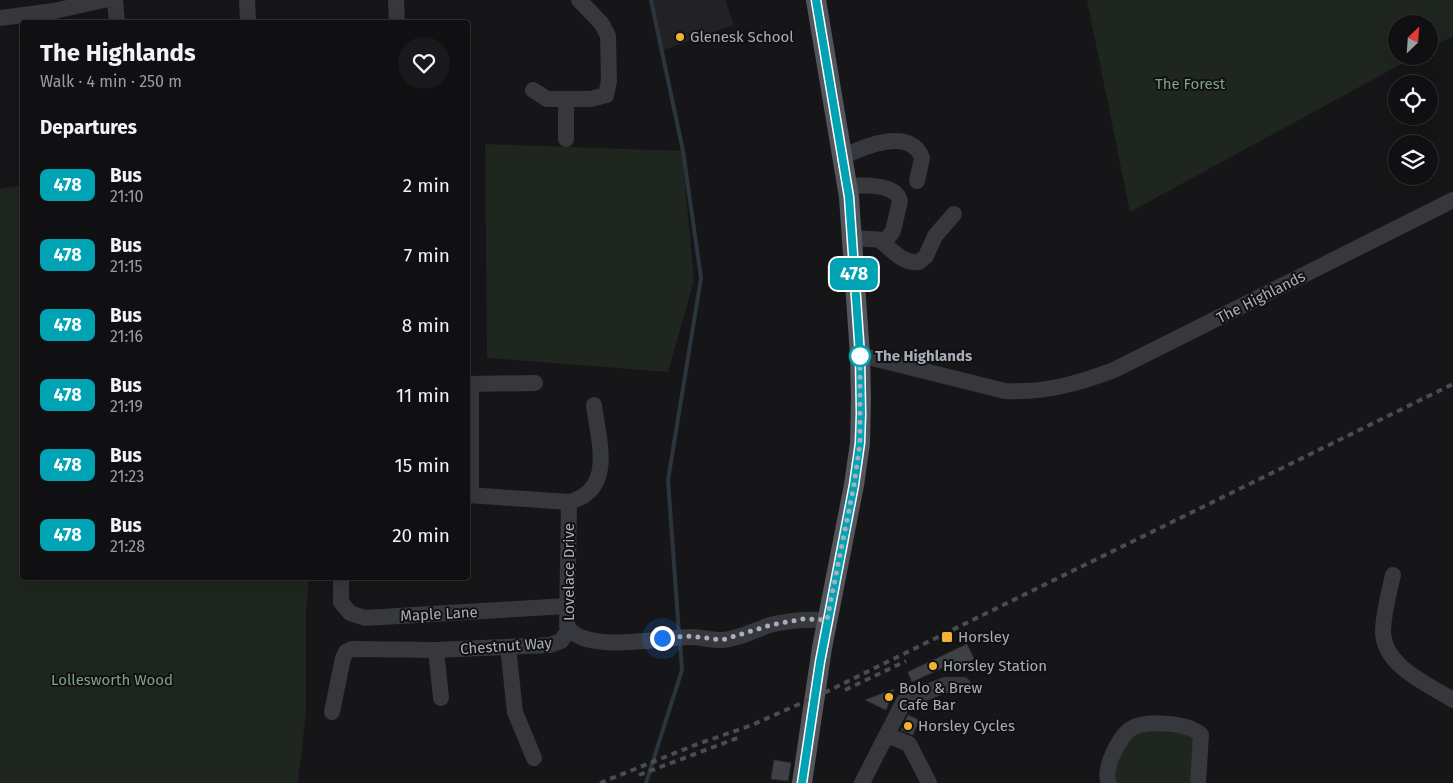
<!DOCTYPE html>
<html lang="en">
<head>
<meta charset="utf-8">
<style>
  body { margin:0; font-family:"Fira Sans",sans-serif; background:#19191b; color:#f1f3f6; height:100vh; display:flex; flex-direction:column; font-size:19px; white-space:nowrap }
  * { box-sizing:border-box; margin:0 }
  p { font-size:16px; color:#9c9d9f }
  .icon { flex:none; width:28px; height:28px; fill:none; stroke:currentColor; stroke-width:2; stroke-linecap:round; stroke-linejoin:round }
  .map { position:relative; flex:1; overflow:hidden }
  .sheet { position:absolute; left:20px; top:20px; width:450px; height:560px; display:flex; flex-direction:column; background:#101012; border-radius:5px; box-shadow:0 5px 20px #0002,0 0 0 1px #303032 }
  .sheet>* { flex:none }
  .badge { padding:0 10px; border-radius:8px; font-size:18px; line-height:32px }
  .needle { width:32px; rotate:25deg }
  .controls { position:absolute; left:1388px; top:15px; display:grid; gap:10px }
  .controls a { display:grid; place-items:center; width:50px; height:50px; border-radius:50%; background:#101012; box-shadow:0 5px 20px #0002,0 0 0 1px #303032; font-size:25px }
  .you { position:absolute; width:25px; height:25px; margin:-12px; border:4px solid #fff; border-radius:50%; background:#1a73e8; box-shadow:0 0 0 8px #1a73e833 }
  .map>.badge { position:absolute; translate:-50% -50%; box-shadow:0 0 0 2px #fff }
  h2 { padding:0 20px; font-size:19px; line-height:45px }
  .round { display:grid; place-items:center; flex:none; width:52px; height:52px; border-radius:26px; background:#19191b }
  .headline { display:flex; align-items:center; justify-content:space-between; height:85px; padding:0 20px }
  h1 { font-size:24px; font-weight:700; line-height:38px }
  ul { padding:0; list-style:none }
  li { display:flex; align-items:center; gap:15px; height:70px; padding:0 20px }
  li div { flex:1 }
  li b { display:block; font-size:19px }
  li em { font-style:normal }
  li .badge { min-width:55px; font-weight:700; text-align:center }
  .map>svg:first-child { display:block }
  .built { fill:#222225 }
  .green { fill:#1e261f }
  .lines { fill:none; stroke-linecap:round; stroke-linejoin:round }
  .stream { stroke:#2c353c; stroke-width:4 }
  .building { fill:#404145; stroke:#303034 }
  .minor { stroke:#37383d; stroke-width:16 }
  .major { stroke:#53555c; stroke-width:20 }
  .rail { stroke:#4a4c52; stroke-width:4; stroke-dasharray:6 5; stroke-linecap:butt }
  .line-casing { stroke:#fff; stroke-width:11 }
  .line { stroke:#00a3b4; stroke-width:8 }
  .walk { stroke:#a8adb8; stroke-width:5; stroke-dasharray:0 9 }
  .poi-dot { fill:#f2b134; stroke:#111113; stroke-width:2 }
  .stop-dot { fill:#fff; stroke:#00a3b4; stroke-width:2.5 }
  .labels { text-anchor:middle; stroke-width:4; stroke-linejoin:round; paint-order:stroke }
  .poi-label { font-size:15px; fill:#a8adb8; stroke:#111113; text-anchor:start }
  .park-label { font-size:15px; fill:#7fa381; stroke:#111113 }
  .street-label { font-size:15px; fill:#a8adb8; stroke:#111113 }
  .stop-label { font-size:15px; font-weight:bold; fill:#a8adb8; stroke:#111113; text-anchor:start }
</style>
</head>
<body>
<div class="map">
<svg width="1453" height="783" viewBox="0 0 1453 783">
  <rect width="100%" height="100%" fill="#161618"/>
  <path class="built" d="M 653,0 L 725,0 L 734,25 L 663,50 Z"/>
  <g class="green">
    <path d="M 1087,0 L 1453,0 L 1453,36 L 1429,49 L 1429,24 L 1396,24 L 1396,56 L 1416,56 L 1130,212 Z"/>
    <path d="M 485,144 L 682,151 L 694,280 L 668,372 L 487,358 Z"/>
    <path d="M 22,185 L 22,578 L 309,578 L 306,611 L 306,711 L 298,783 L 0,783 L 0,189 Z"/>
    <path d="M 1186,729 L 1198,739 L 1190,783 L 1115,783 L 1116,753 L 1133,732 Z"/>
  </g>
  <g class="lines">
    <g class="stream">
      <path d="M 651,0 L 683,151 L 701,278 L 668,480 L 679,634"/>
      <path d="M 646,783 L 682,670 L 680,641"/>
    </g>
  </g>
  <g class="building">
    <path d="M 967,644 L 974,659 L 955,668 L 953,663 L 912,682 L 908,672 Z"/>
    <path d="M 894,689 L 886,710 L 865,700 Z"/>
    <path d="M 908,715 L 919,720 L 913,735 L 901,730 Z"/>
    <path d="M 774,760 L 791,763 L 788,781 L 771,779 Z"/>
  </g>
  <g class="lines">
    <g class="minor">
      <path d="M 115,0 L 117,22"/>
      <path d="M 247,0 L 248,22"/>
      <path d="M 396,0 L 397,22"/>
      <path d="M 0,18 L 54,11 L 104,0"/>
      <path d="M 533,90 L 547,99 L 566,99"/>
      <path d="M 566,139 L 566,99 L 591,99 L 606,95 L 609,81 L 608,36 L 602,24 L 579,0"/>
      <path d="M 842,157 C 863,147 911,126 922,158 L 917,181"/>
      <path d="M 847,186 C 862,185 896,183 900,201 L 893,231 L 886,240 L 852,238"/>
      <path d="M 881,241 C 893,251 903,264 919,262 L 926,256 L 935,236 L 954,214"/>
      <path d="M 860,355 L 1005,391 C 1044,393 1077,384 1114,370 L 1453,200"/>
      <path d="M 468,384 L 535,383"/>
      <path d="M 468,495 L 569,502 L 567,626 C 583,654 661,638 688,637 C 700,636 711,641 723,640 C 739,639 755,630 770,625 C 789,620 808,619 827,620"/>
      <path d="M 471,495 L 471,384"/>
      <path d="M 569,502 C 616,490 598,440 594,405"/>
      <path d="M 1393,575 C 1389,593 1383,614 1383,633 C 1385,667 1428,684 1453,700"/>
      <path d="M 341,578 L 341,602 L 350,613 L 365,618 L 567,606"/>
      <path d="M 508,647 L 515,712 L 534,758"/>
      <path d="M 436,650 L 441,698"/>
      <path d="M 332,712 L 343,658 L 346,652 L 352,649 L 436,650 L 550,645 L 561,641 L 569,630"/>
      <path d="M 887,735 L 909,744 L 929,783"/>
      <path d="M 862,783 L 904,701 L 945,685 L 963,685"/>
      <path d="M 1109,783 C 1102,770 1120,733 1134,727 C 1149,720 1190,723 1201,735 L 1198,783"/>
    </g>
    <path class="major" d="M 802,783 L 822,648 L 854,485 L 860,443 L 861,399 L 860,355 L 849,197 L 816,0"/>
    <g class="rail">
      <path d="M 845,690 L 906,661"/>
      <path d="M 639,775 L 740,737"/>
      <path d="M 600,783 L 695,745 L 752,725 L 824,693 L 1453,384"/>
    </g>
  </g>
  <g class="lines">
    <g class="line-casing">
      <path id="line" d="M 802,783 L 820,662 L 854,485 L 860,443 L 861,414 L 860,355 L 849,197 L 816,0"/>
    </g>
    <use href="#line" class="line"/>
    <path class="walk" d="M 662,638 L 691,636 L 722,640 L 771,625 L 803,619 L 827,620 L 854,485 L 860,443 L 860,356"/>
  </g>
  <g class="poi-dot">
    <circle cx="680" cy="37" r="5"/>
    <rect x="941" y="631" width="12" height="12" rx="2.5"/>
    <circle cx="933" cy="666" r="5"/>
    <circle cx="889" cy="697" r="5"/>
    <circle cx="908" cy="726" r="5"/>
  </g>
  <circle class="stop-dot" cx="860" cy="356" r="10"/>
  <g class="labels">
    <g class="poi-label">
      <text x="690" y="42">Glenesk School</text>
      <text x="958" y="642">Horsley</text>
      <text x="943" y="671">Horsley Station</text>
      <text x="899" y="693">Bolo &amp; Brew<tspan x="899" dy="17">Cafe Bar</tspan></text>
      <text x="918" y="731">Horsley Cycles</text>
    </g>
    <g class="park-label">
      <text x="1190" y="89">The Forest</text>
      <text x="112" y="685">Lollesworth Wood</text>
    </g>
    <g class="street-label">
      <text transform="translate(1261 297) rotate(-27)" y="5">The Highlands</text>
      <text transform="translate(569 572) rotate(-90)" y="5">Lovelace Drive</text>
      <text transform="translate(439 614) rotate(-3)" y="5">Maple Lane</text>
      <text transform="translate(506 646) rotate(-4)" y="5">Chestnut Way</text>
    </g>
    <g class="stop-label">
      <text x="875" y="361">The Highlands</text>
    </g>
  </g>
</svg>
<div class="controls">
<a><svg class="needle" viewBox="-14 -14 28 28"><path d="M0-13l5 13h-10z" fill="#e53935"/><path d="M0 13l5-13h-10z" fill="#9c9d9f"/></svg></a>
<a><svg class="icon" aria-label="locate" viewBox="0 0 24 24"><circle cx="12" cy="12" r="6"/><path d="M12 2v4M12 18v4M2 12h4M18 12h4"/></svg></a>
<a><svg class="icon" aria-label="layers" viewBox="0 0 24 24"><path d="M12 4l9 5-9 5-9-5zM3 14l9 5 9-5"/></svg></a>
</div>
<div class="you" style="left:662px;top:638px"></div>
<b class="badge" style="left:854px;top:274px;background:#00a3b4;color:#fff">478</b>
<section class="sheet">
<div class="headline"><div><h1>The Highlands</h1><p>Walk · 4 min · 250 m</p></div><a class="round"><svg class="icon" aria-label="heart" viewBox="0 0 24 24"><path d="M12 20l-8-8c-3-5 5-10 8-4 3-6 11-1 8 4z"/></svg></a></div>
<h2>Departures</h2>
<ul>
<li><span class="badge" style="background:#00a3b4;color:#fff">478</span><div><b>Bus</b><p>21:10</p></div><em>2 min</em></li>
<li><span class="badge" style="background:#00a3b4;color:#fff">478</span><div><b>Bus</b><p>21:15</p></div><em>7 min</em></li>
<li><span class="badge" style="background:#00a3b4;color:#fff">478</span><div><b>Bus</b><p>21:16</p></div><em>8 min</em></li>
<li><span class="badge" style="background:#00a3b4;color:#fff">478</span><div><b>Bus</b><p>21:19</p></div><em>11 min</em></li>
<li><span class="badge" style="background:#00a3b4;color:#fff">478</span><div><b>Bus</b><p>21:23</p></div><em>15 min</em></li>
<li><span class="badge" style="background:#00a3b4;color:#fff">478</span><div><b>Bus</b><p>21:28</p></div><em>20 min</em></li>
</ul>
</section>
</div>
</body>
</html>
